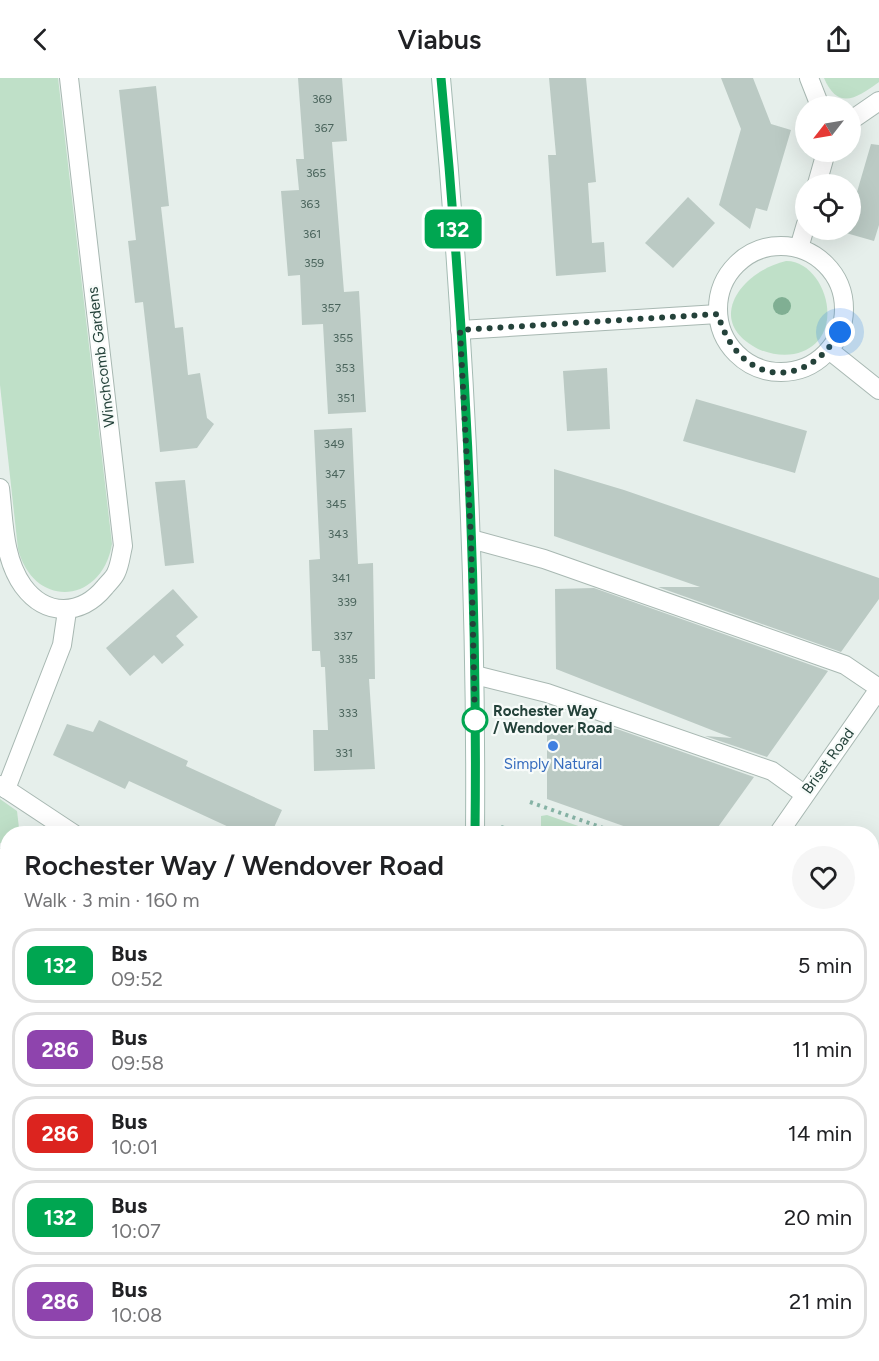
<!DOCTYPE html>
<html lang="en">
<head>
<meta charset="utf-8">
<style>
  body { margin:0; font-family:Figtree,sans-serif; background:#f6f6f6; color:#202124; height:100vh; display:flex; flex-direction:column; font-size:22px; white-space:nowrap }
  * { box-sizing:border-box; margin:0 }
  p { font-size:20px; color:#757577 }
  .icon { flex:none; width:33px; height:33px; fill:none; stroke:currentColor; stroke-width:2; stroke-linecap:round; stroke-linejoin:round }
  .map { position:relative; flex:1; overflow:hidden }
  .drawer { position:absolute; left:0px; top:748px; width:879px; height:536px; display:flex; flex-direction:column; background:#fff; border-radius:24px 24px 0 0; box-shadow:0 6px 24px #0002 }
  .drawer>* { flex:none }
  .badge { padding:0 12px; border-radius:9px; font-size:21px; line-height:39px }
  .needle { width:39px; rotate:239deg }
  .controls { position:absolute; left:795px; top:18px; display:grid; gap:12px }
  .controls a { display:grid; place-items:center; width:66px; height:66px; border-radius:50%; background:#fff; box-shadow:0 6px 24px #0002; font-size:30px }
  .you { position:absolute; width:30px; height:30px; margin:-15px; border:4px solid #fff; border-radius:50%; background:#1a73e8; box-shadow:0 0 0 9px #1a73e833 }
  .map>.badge { position:absolute; translate:-50% -50%; box-shadow:0 0 0 3px #fff }
  .round { display:grid; place-items:center; flex:none; width:63px; height:63px; border-radius:32px; background:#f6f6f6 }
  .head { display:flex; align-items:center; justify-content:space-between; height:102px; padding:0 24px }
  h1 { font-size:28px; font-weight:600; line-height:45px }
  ul { padding:0; list-style:none }
  li { display:flex; align-items:center; gap:18px; height:75px; margin:0 12px 9px; padding:0 12px; border:3px solid #e0e0e0; border-radius:24px }
  li div { flex:1 }
  li b { display:block; font-size:22px }
  li em { font-style:normal }
  li .badge { min-width:66px; font-weight:700; text-align:center }
  header { display:flex; justify-content:space-between; align-items:center; height:78px; padding:0 24px; background:#fff; font-size:27px; font-weight:600 }
  .map>svg:first-child { display:block }
  .green { fill:#bfe0c8 }
  .building { fill:#bbcac4 }
  .lines { fill:none; stroke-linecap:round; stroke-linejoin:round }
  .lane-casing { stroke:#a8b8b2; stroke-width:20 }
  .street-casing { stroke:#a8b8b2; stroke-width:20 }
  .secondary-casing { stroke:#a4bbb3; stroke-width:20 }
  .path { stroke:#86b3a5; stroke-width:4; stroke-dasharray:3 4.5; stroke-linecap:butt }
  .lane { stroke:#fff; stroke-width:18 }
  .street { stroke:#fff; stroke-width:18 }
  .secondary { stroke:#fff; stroke-width:18 }
  .tree { fill:#80af93 }
  .line-casing { stroke:#fff; stroke-width:14 }
  .line { stroke:#00a651; stroke-width:9 }
  .walk { stroke:#24423a; stroke-width:6; stroke-dasharray:0 10.8 }
  .stop-dot { fill:#fff; stroke:#00a651; stroke-width:3 }
  .shop-dot { fill:#3f7fe0; stroke:#f7fbf9; stroke-width:2 }
  .labels { text-anchor:middle; stroke-width:4.5; stroke-linejoin:round; paint-order:stroke }
  .number-label { font-size:12px; fill:#4a645c }
  .street-label { font-size:15px; fill:#24423a; stroke:#f7fbf9 }
  .stop-label { font-size:15px; font-weight:bold; fill:#24423a; stroke:#f7fbf9; text-anchor:start }
  .shop-label { font-size:15px; fill:#366cbe; stroke:#f7fbf9 }
</style>
</head>
<body>
<header><svg class="icon" aria-label="back" viewBox="0 0 24 24"><path d="M15 5l-7 7 7 7"/></svg>Viabus<svg class="icon" aria-label="share" viewBox="0 0 24 24"><path d="M12 15V3M7 8l5-5 5 5M5 13v7h14v-7"/></svg></header>
<div class="map">
<svg width="879" height="1283" viewBox="0 0 879 1283">
  <rect width="100%" height="100%" fill="#e6efeb"/>
  <g class="green">
    <path d="M 0,0 L 58,0 L 112,466 C 102,526 34,532 18,471 L 0,307 Z"/>
    <path d="M 824,0 L 879,0 L 879,4 C 857,20 838,33 824,0 Z"/>
    <path d="M 786,183 C 826,182 851,264 794,276 C 782,278 770,276 758,271 C 703,243 742,193 786,183 Z"/>
    <path d="M 0,721 L 17,733 L 19,750 L 16,756 L 8,756 L 7,764 L 0,765 Z"/>
    <path d="M 547,737 L 601,756 L 541,756 L 541,738 Z"/>
  </g>
  <g class="building">
    <path d="M 298,0 L 342,0 L 347,63 L 332,64 L 344,214 L 359,213 L 366,334 L 328,336 L 323,246 L 302,247 L 300,197 L 288,198 L 281,113 L 299,112 L 296,81 L 304,81 Z"/>
    <path d="M 549,0 L 586,0 L 596,104 L 588,105 L 592,165 L 604,164 L 606,194 L 556,198 L 548,77 L 556,77 Z"/>
    <path d="M 721,0 L 753,0 L 771,46 L 791,52 L 767,133 L 756,130 L 750,151 L 719,127 L 741,51 Z"/>
    <path d="M 156,8 L 169,128 L 161,129 L 175,250 L 183,249 L 188,297 L 200,295 L 207,340 L 214,346 L 197,370 L 160,374 L 143,224 L 135,225 L 128,163 L 136,162 L 119,12 Z"/>
    <path d="M 871,66 L 879,67 L 879,147 L 874,163 L 846,155 L 847,152 L 850,152 L 850,138 Z"/>
    <path d="M 688,119 L 715,145 L 673,190 L 645,165 Z"/>
    <path d="M 607,290 L 610,351 L 567,353 L 563,293 Z"/>
    <path d="M 696,321 L 807,353 L 795,395 L 683,363 Z"/>
    <path d="M 352,350 L 358,486 L 373,485 L 375,601 L 369,601 L 375,691 L 314,693 L 313,652 L 328,652 L 325,589 L 321,589 L 320,573 L 312,573 L 309,482 L 320,481 L 314,352 Z"/>
    <path d="M 554,391 L 624,412 L 879,500 L 879,521 L 841,574 L 658,509 L 700,509 L 554,458 Z"/>
    <path d="M 185,402 L 194,485 L 165,488 L 155,404 Z"/>
    <path d="M 594,510 L 828,593 L 767,679 L 705,658 L 732,660 L 556,591 L 555,511 Z"/>
    <path d="M 173,511 L 198,539 L 176,558 L 184,567 L 162,586 L 154,577 L 130,598 L 106,570 Z"/>
    <path d="M 99,642 L 188,683 L 186,688 L 282,732 L 271,756 L 244,756 L 129,703 L 125,711 L 53,677 L 67,646 L 93,654 Z"/>
    <path d="M 556,647 L 617,651 L 754,699 L 713,756 L 646,756 L 547,721 L 547,654 Z"/>
  </g>
  <g class="lines">
    <g class="lane-casing">
      <g id="lane">
        <path d="M 471,461 L 544,481 L 845,587 L 879,610"/>
        <path d="M 475,597 L 547,615 L 772,693 L 804,716"/>
      </g>
    </g>
    <g class="street-casing">
      <g id="street">
        <path d="M 809,0 L 820,28"/>
        <path d="M 850,43 L 879,23"/>
        <path d="M 817,106 L 826,74"/>
        <circle cx="781" cy="231" r="63"/>
        <path d="M 799,170 L 806,146"/>
        <path d="M 460,252 L 718,236"/>
        <path d="M 829,272 L 879,312"/>
        <path d="M 0,410 C 4,443 3,480 23,508 C 46,539 81,538 105,509 C 108,505 114,500 116,495 C 120,487 121,476 123,468 L 69,0"/>
        <path d="M 0,707 L 74,756"/>
        <path d="M 6,711 L 62,567 L 67,533"/>
        <path d="M 778,756 L 879,611"/>
        <path d="M 0,780 L 8,780"/>
        <path d="M 872,980 L 879,985"/>
        <path d="M 0,1220 L 8,1221"/>
        <path d="M 132,1276 L 134,1283"/>
      </g>
    </g>
    <g class="secondary-casing">
      <g id="secondary">
        <path d="M 441,0 C 464,251 477,504 475,756"/>
        <path d="M 450,1283 L 450,1276"/>
      </g>
    </g>
    <g class="path">
      <path d="M 530,724 L 620,756"/>
      <path d="M 501,749 L 523,756"/>
      <path d="M 658,1276 L 661,1283"/>
    </g>
    <use href="#lane" class="lane"/>
    <use href="#street" class="street"/>
    <use href="#secondary" class="secondary"/>
  </g>
  <circle class="tree" cx="782" cy="228" r="9"/>
  <g class="lines">
    <g class="line-casing">
      <path id="line" d="M 441,0 C 465,251 478,504 475,756"/>
    </g>
    <use href="#line" class="line"/>
    <path class="walk" d="M 475,642 L 475,648 L 471,461 L 460,252 L 718,236 C 737,305 803,316 840,254"/>
  </g>
  <circle class="stop-dot" cx="475" cy="642" r="12"/>
  <circle class="shop-dot" cx="553" cy="668" r="6"/>
  <g class="labels">
    <g class="number-label">
      <text x="322" y="25">369</text>
      <text x="324" y="54">367</text>
      <text x="316" y="99">365</text>
      <text x="310" y="130">363</text>
      <text x="312" y="160">361</text>
      <text x="314" y="189">359</text>
      <text x="331" y="234">357</text>
      <text x="343" y="264">355</text>
      <text x="345" y="294">353</text>
      <text x="346" y="324">351</text>
      <text x="334" y="370">349</text>
      <text x="335" y="400">347</text>
      <text x="336" y="430">345</text>
      <text x="338" y="460">343</text>
      <text x="341" y="504">341</text>
      <text x="347" y="528">339</text>
      <text x="343" y="562">337</text>
      <text x="348" y="585">335</text>
      <text x="348" y="639">333</text>
      <text x="344" y="679">331</text>
    </g>
    <g class="street-label">
      <text transform="translate(101 279) rotate(-97)" y="5">Winchcomb Gardens</text>
      <text transform="translate(828 683) rotate(-54)" y="5">Briset Road</text>
    </g>
    <g class="stop-label">
      <text x="493" y="638">Rochester Way<tspan x="493" dy="17">/ Wendover Road</tspan></text>
    </g>
    <g class="shop-label">
      <text x="553" y="691">Simply Natural</text>
    </g>
  </g>
</svg>
<div class="controls">
<a><svg class="needle" viewBox="-14 -14 28 28"><path d="M0-13l5 13h-10z" fill="#e53935"/><path d="M0 13l5-13h-10z" fill="#757577"/></svg></a>
<a><svg class="icon" aria-label="locate" viewBox="0 0 24 24"><circle cx="12" cy="12" r="6"/><path d="M12 2v4M12 18v4M2 12h4M18 12h4"/></svg></a>
</div>
<div class="you" style="left:840px;top:254px"></div>
<b class="badge" style="left:453px;top:151px;background:#00a651;color:#fff">132</b>
<section class="drawer">
<div class="head"><div><h1>Rochester Way / Wendover Road</h1><p>Walk · 3 min · 160 m</p></div><a class="round"><svg class="icon" aria-label="heart" viewBox="0 0 24 24"><path d="M12 20l-8-8c-3-5 5-10 8-4 3-6 11-1 8 4z"/></svg></a></div>
<ul>
<li><span class="badge" style="background:#00a651;color:#fff">132</span><div><b>Bus</b><p>09:52</p></div><em>5 min</em></li>
<li><span class="badge" style="background:#8e44ad;color:#fff">286</span><div><b>Bus</b><p>09:58</p></div><em>11 min</em></li>
<li><span class="badge" style="background:#dc241f;color:#fff">286</span><div><b>Bus</b><p>10:01</p></div><em>14 min</em></li>
<li><span class="badge" style="background:#00a651;color:#fff">132</span><div><b>Bus</b><p>10:07</p></div><em>20 min</em></li>
<li><span class="badge" style="background:#8e44ad;color:#fff">286</span><div><b>Bus</b><p>10:08</p></div><em>21 min</em></li>
</ul>
</section>
</div>
</body>
</html>
